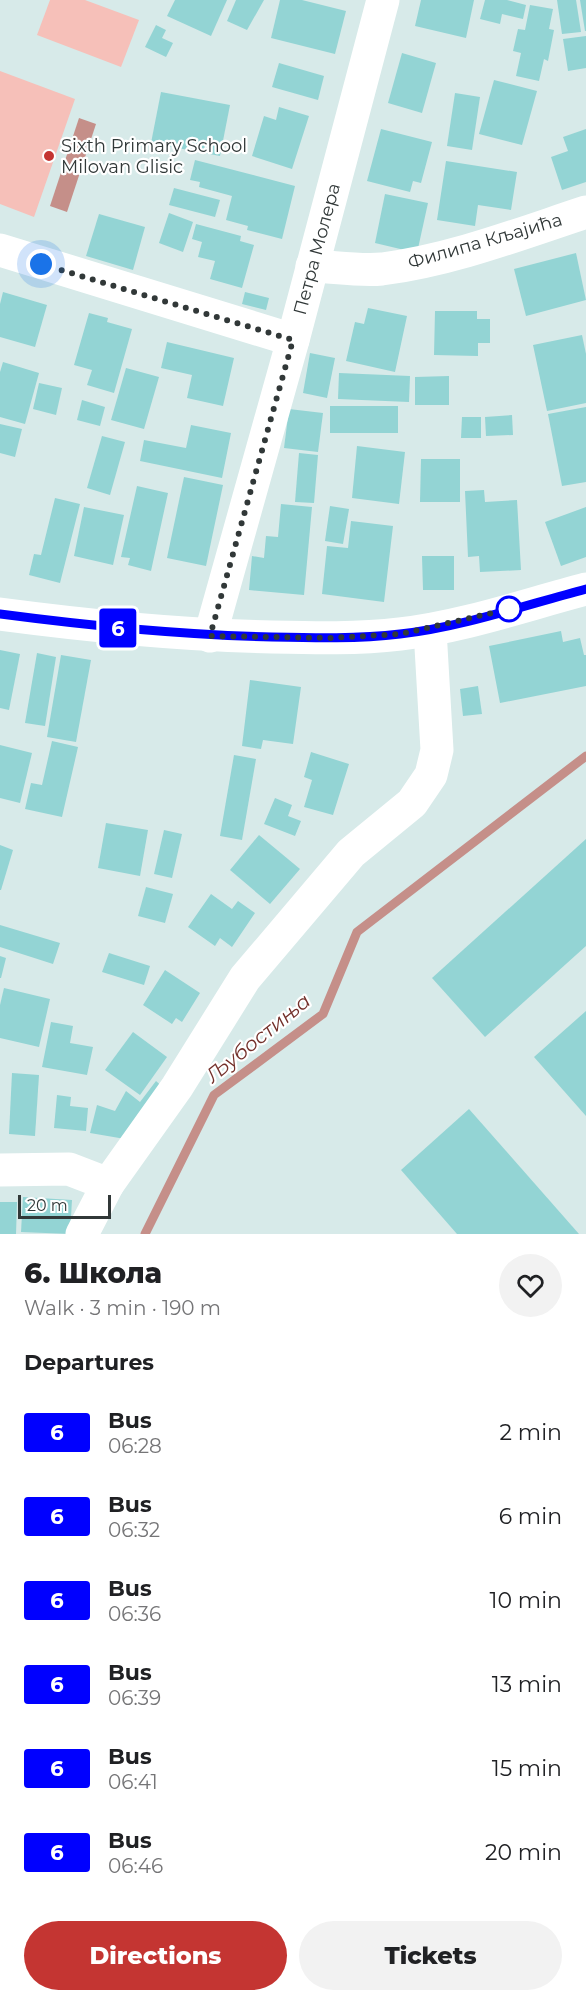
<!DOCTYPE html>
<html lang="en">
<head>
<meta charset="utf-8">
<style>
  body { margin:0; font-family:Montserrat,sans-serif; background:#f2f2f2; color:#202124; height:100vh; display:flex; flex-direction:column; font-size:22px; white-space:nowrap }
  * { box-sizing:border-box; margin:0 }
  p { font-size:20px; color:#757577 }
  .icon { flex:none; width:33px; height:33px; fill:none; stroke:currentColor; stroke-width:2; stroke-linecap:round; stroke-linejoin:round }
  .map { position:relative; height:1234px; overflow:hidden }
  .panel { display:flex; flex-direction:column; background:#fff; flex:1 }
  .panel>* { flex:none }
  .badge { padding:0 12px; border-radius:4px; font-size:21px; line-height:39px }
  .scale { position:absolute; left:18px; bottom:15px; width:93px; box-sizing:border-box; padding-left:6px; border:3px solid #313838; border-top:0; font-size:16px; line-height:21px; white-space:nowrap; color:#313838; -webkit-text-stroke:4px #fff; paint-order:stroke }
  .you { position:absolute; width:30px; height:30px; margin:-15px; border:4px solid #fff; border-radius:50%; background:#1a73e8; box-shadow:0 0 0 9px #1a73e833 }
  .map>.badge { position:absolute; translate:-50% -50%; box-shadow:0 0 0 3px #fff }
  h2 { padding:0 24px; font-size:22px; line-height:54px }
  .round { display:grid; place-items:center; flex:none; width:63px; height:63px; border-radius:32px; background:#f2f2f2 }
  .overview { display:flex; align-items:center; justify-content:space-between; height:102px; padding:0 24px }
  h1 { font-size:28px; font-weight:800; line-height:45px }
  .cta { display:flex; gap:12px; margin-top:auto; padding:12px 24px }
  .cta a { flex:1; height:69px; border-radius:36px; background:#c43532; color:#fff; font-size:24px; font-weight:800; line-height:69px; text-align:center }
  .cta a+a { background:#f2f2f2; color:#202124 }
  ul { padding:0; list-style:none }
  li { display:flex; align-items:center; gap:18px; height:84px; padding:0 24px }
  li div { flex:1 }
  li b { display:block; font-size:22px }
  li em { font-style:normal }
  li .badge { min-width:66px; font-weight:700; text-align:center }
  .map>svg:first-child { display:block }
  .green { fill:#f6c0b9 }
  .water { fill:#c58f89 }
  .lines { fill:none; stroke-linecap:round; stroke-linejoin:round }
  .stream { stroke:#c58f89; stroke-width:9 }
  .building { fill:#93d4d4 }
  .minor { stroke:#fff; stroke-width:33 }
  .tertiary { stroke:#fff; stroke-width:33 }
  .line-casing { stroke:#fff; stroke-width:14 }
  .line { stroke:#00f; stroke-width:9 }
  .walk { stroke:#313838; stroke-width:6; stroke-dasharray:0 10.8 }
  .poi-dot { fill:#c43532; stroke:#fff; stroke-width:2 }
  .stop-dot { fill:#fff; stroke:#00f; stroke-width:3 }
  .labels { text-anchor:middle; stroke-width:4.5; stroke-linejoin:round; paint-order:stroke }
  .poi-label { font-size:18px; fill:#313838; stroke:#fff; text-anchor:start }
  .street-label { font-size:18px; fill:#313838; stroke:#fff }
  .water-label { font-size:20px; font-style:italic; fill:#73302a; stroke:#fff }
</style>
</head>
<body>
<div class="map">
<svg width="586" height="1234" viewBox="0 0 586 1234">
  <rect width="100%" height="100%" fill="#d7eae9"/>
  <g class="green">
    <path d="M 50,0 L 85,0 L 139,20 L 121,67 L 37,35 Z"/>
    <path d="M 0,71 L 75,99 L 34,217 L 0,204 Z"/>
  </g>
  <path class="water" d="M 79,118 L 96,124 L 67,212 L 50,206 Z"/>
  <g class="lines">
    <path class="stream" d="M 145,1234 L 214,1095 L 323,1014 L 357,932 L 586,756"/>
  </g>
  <g class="building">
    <path d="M 175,0 L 227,0 L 211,36 L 167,16 Z"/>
    <path d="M 236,0 L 264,0 L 247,30 L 227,21 Z"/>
    <path d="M 280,0 L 302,0 L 346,11 L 335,54 L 271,38 Z"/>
    <path d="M 421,0 L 474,0 L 466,38 L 415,26 Z"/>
    <path d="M 485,0 L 507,0 L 526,5 L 523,19 L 502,14 L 500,24 L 480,19 Z"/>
    <path d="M 557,0 L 576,0 L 581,32 L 562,34 Z"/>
    <path d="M 580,0 L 586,0 L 586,31 L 585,31 Z"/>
    <path d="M 530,5 L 553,9 L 549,29 L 554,30 L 548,61 L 544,59 L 539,81 L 516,76 L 521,53 L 513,51 L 518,29 L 525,30 Z"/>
    <path d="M 156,25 L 166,30 L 162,38 L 173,43 L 166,57 L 145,47 Z"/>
    <path d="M 586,36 L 586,68 L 568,71 L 563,39 Z"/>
    <path d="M 402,53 L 436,63 L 422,113 L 388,103 Z"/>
    <path d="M 279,63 L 324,76 L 318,100 L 272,87 Z"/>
    <path d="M 494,80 L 537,91 L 522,145 L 479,134 Z"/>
    <path d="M 161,92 L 230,105 L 220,156 L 151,143 Z"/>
    <path d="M 455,93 L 480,97 L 472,150 L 447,146 Z"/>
    <path d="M 279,107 L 309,116 L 292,169 L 252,156 L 264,116 L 276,120 Z"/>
    <path d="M 381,129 L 432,142 L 421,183 L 413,181 L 410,192 L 367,181 Z"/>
    <path d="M 586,129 L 586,182 L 562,190 L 551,157 L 568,151 L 563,137 Z"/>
    <path d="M 195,160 L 295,186 L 282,239 L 247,230 L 248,226 L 226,220 L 232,196 L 199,187 L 200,182 L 190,180 Z"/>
    <path d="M 446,161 L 517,172 L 511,210 L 478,205 L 475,226 L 437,220 Z"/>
    <path d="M 174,188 L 220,200 L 215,217 L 169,205 Z"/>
    <path d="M 385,194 L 428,203 L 417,253 L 375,243 Z"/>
    <path d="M 169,213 L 193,222 L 183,252 L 159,243 Z"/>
    <path d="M 99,214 L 145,227 L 133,270 L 86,256 Z"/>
    <path d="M 196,224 L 241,236 L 240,241 L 254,245 L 242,288 L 210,279 L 215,261 L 198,257 L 202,242 L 192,239 Z"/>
    <path d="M 576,253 L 586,300 L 526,316 L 514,269 Z"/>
    <path d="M 3,292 L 47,305 L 35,347 L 0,337 L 0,304 Z"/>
    <path d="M 245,292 L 269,298 L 266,310 L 242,304 Z"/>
    <path d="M 368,308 L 407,316 L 395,372 L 346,361 L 355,322 L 364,324 Z"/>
    <path d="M 435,311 L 477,311 L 477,319 L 490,319 L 490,343 L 478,343 L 478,356 L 434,355 Z"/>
    <path d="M 89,313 L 108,318 L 107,322 L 132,329 L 114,393 L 87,385 L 92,370 L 74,365 Z"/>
    <path d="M 582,335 L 586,354 L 586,403 L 547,411 L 533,345 Z"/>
    <path d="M 167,342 L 234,358 L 223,406 L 187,398 L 192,375 L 161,368 Z"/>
    <path d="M 310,353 L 335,358 L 327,398 L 303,393 Z"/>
    <path d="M 3,362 L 39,373 L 25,424 L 0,417 L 0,372 Z"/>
    <path d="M 126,368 L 159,377 L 144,429 L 111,420 Z"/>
    <path d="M 339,373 L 410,376 L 409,402 L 338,399 Z"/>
    <path d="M 449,376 L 449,405 L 415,405 L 415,377 Z"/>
    <path d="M 39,383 L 62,388 L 56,415 L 33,409 Z"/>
    <path d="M 82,400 L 105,407 L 100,426 L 77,420 Z"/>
    <rect x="330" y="406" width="68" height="27"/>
    <path d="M 586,407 L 586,482 L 562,486 L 548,414 Z"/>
    <path d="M 289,409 L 323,413 L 318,452 L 284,448 Z"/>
    <path d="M 512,415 L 513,435 L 486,436 L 485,417 Z"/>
    <path d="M 462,417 L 481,417 L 481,438 L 461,438 Z"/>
    <path d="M 0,424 L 22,429 L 15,457 L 0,453 Z"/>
    <path d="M 191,425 L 231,433 L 222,478 L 140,461 L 144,440 L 186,448 Z"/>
    <path d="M 102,436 L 125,442 L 110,495 L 87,488 Z"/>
    <path d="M 357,446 L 405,452 L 399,504 L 352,498 Z"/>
    <path d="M 299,453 L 318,455 L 314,503 L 295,502 Z"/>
    <path d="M 421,459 L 460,459 L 460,502 L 420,502 Z"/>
    <path d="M 184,477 L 223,485 L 206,566 L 167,558 Z"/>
    <path d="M 137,486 L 168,493 L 151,571 L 128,565 L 130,558 L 121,557 Z"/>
    <path d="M 484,490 L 485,502 L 517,500 L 521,570 L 480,572 L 479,556 L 468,557 L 465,491 Z"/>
    <path d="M 55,498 L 80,504 L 60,583 L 29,575 L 34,554 L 41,555 Z"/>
    <path d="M 281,504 L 312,507 L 304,595 L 249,590 L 252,556 L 264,558 L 266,536 L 278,537 Z"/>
    <path d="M 330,506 L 349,509 L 343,544 L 325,541 Z"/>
    <path d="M 84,507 L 124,515 L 113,565 L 74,556 Z"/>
    <path d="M 586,507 L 586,557 L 561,566 L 545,522 Z"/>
    <path d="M 351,521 L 393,526 L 384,602 L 322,594 L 327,546 L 348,548 Z"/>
    <path d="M 422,556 L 454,556 L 454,590 L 423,590 Z"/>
    <path d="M 561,631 L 563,642 L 580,638 L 584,655 L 586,655 L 586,686 L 500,703 L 489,646 Z"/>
    <path d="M 0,650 L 20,654 L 9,710 L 0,708 Z"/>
    <path d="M 37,653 L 56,657 L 45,726 L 25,723 Z"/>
    <path d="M 61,655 L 91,660 L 76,742 L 47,737 Z"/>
    <path d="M 250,680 L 301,687 L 293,744 L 263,740 L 261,749 L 242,746 Z"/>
    <path d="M 478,686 L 482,714 L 463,716 L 460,689 Z"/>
    <path d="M 52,741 L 78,747 L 62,817 L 25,809 L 31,783 L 42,785 Z"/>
    <path d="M 0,745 L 32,753 L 20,803 L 0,798 Z"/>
    <path d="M 311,752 L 349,764 L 333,815 L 304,807 L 312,780 L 304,777 Z"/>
    <path d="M 234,755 L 256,759 L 242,840 L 220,836 Z"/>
    <path d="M 275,798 L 292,805 L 288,816 L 301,821 L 295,836 L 264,824 Z"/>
    <path d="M 106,823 L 148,830 L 140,876 L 98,868 Z"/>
    <path d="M 164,830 L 182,834 L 172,878 L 154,874 Z"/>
    <path d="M 259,835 L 300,869 L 270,904 L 230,870 Z"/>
    <path d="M 586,839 L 586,946 L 485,1037 L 432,978 Z"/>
    <path d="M 0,845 L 13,850 L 1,890 L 0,890 Z"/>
    <path d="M 146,887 L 173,894 L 165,923 L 138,916 Z"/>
    <path d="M 211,894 L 232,909 L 238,901 L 255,913 L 232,947 L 220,938 L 215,946 L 188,927 Z"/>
    <path d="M 0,925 L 60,943 L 53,964 L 0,947 Z"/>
    <path d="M 109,953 L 150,966 L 144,985 L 102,972 Z"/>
    <path d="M 0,956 L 6,958 L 1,978 L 0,978 Z"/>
    <path d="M 165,970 L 200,993 L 182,1022 L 176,1018 L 172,1024 L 143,1005 Z"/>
    <path d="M 4,988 L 50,999 L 39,1047 L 0,1038 L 0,1005 Z"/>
    <path d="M 586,1011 L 586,1116 L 534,1057 Z"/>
    <path d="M 51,1022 L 73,1026 L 70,1043 L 93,1047 L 87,1075 L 42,1067 Z"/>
    <path d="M 133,1032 L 167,1057 L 140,1095 L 105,1070 Z"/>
    <path d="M 12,1073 L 39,1075 L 35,1136 L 9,1134 Z"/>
    <path d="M 156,1081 L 166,1090 L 131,1140 L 90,1133 L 97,1105 L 115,1111 L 126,1091 L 140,1102 Z"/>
    <path d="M 57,1095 L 71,1097 L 70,1106 L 88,1108 L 86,1131 L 54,1128 Z"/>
    <path d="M 469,1109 L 579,1234 L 457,1234 L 401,1170 Z"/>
    <path d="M 23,1197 L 72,1200 L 70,1234 L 21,1232 Z"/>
    <path d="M 0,1202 L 17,1202 L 16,1234 L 0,1234 Z"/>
  </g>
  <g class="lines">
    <g class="minor">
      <path d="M 0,250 L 293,340"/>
      <path d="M 312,266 C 335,267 359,271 382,269 C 452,260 519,234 586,212"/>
      <path d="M 210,636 L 293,340 L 383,0"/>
      <path d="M 0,1170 L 69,1169 L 108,1184"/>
      <path d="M 82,1234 L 108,1184 L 177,1087 L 245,978 L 351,853 L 412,803 L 431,775 L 437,750 L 430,630"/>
    </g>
    <path class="tertiary" d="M 0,614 C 91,626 181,635 272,637 C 315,638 358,639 400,634 C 462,627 525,605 586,589"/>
  </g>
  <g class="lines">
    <g class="line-casing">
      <path id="line" d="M 0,614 C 91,626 181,635 272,637 C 315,638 358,639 400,634 C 462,627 525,605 586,589"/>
    </g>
    <use href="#line" class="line"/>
    <path class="walk" d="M 41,264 L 293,340 L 210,636 L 330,638 L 401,634 L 509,609"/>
  </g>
  <circle class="poi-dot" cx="49" cy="156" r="6"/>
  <circle class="stop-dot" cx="509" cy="609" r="12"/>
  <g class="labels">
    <g class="poi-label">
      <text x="61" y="152">Sixth Primary School<tspan x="61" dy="21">Milovan Glisic</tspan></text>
    </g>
    <g class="street-label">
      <text transform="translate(485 241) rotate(-16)" y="6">Филипа Кљајића</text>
      <text transform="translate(317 249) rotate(-75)" y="6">Петра Молера</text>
    </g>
    <g class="water-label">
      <text transform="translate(258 1038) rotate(-39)" y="7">Љубостиња</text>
    </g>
  </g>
</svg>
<div class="scale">20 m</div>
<div class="you" style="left:41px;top:264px"></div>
<b class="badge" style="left:118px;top:628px;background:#00f;color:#fff">6</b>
</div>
<section class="panel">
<div class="overview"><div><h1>6. Школа</h1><p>Walk · 3 min · 190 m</p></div><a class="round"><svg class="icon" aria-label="heart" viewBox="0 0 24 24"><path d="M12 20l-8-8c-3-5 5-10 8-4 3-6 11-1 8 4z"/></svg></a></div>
<h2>Departures</h2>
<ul>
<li><span class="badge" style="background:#00f;color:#fff">6</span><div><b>Bus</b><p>06:28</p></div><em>2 min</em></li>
<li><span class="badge" style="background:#00f;color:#fff">6</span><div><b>Bus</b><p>06:32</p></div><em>6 min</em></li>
<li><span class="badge" style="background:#00f;color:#fff">6</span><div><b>Bus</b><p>06:36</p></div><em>10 min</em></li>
<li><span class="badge" style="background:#00f;color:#fff">6</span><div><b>Bus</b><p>06:39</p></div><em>13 min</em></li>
<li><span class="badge" style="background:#00f;color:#fff">6</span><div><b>Bus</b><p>06:41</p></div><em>15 min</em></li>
<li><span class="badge" style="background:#00f;color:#fff">6</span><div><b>Bus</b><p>06:46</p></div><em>20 min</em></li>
</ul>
<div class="cta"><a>Directions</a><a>Tickets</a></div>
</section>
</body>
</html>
